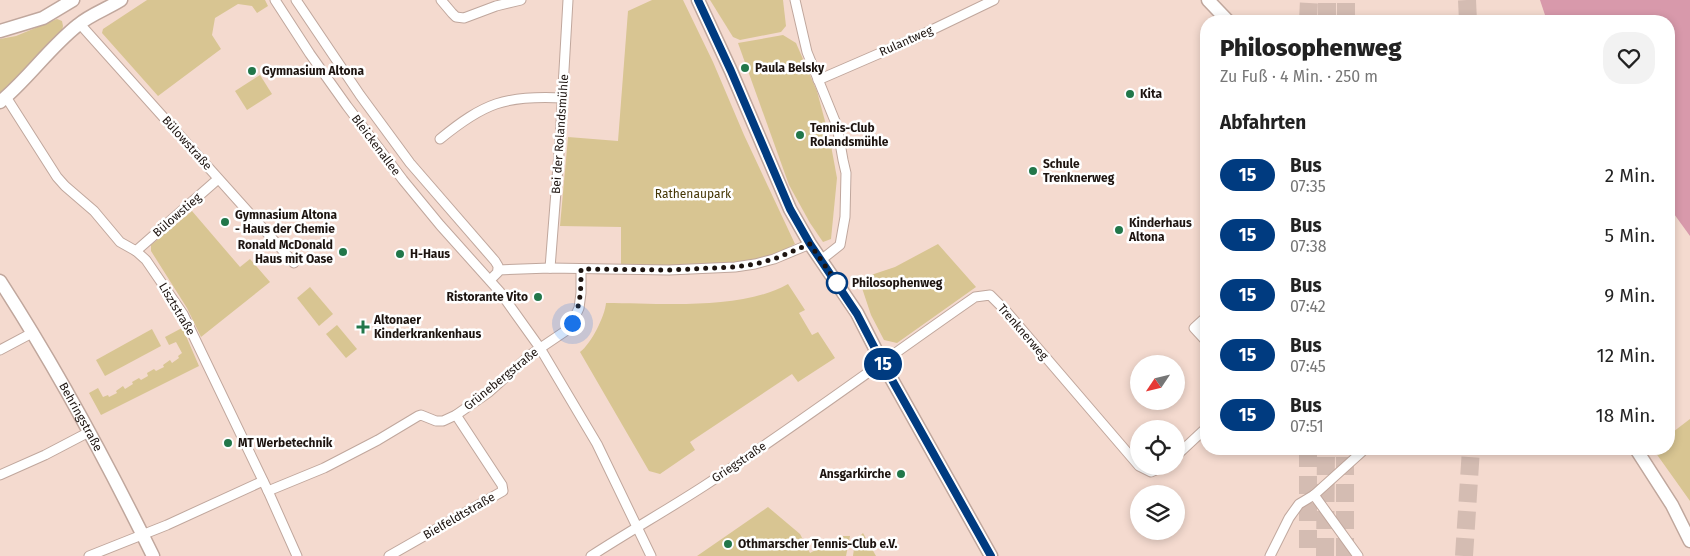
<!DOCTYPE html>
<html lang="de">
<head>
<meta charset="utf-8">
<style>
  body { margin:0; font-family:"Fira Sans",sans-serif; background:#f2f2f2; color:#222; height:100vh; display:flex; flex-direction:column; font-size:19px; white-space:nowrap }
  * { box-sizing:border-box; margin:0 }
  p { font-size:16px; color:#767676 }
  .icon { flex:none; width:28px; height:28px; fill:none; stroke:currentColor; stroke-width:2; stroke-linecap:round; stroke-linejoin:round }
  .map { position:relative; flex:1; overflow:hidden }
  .panel { position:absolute; left:1200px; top:15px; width:475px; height:440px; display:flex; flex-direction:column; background:#fff; border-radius:20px; box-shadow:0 2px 8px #0003 }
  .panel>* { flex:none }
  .badge { padding:0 10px; border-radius:16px; font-size:18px; line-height:32px }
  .needle { width:32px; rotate:235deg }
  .controls { position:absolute; left:1130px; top:355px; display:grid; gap:10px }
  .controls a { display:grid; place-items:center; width:55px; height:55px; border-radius:50%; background:#fff; box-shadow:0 2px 8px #0003; font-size:25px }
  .you { position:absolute; width:25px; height:25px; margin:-12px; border:4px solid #fff; border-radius:50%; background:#1a73e8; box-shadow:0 0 0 8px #1a73e833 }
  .map>.badge { position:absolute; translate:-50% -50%; box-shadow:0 0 0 2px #fff }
  h2 { padding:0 20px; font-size:19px; line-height:45px }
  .round { display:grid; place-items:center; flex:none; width:52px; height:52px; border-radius:20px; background:#f2f2f2 }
  .summary { display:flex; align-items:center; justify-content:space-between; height:85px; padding:0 20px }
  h1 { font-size:24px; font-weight:800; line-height:38px }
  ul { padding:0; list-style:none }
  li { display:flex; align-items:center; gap:15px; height:60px; padding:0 20px }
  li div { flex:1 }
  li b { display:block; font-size:19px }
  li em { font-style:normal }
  li .badge { min-width:55px; font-weight:700; text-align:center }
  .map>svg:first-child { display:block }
  .green { fill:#d8c592 }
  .water { fill:#d899ab }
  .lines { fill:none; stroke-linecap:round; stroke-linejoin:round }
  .highway-tunnel { stroke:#d4bcb2; stroke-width:18; stroke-dasharray:18 9; stroke-linecap:butt }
  .street-casing { stroke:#c0a79d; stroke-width:11 }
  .secondary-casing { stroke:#c0a79d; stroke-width:15 }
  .street { stroke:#fff; stroke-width:9 }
  .secondary { stroke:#fff; stroke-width:12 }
  .line-casing { stroke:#fff; stroke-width:11 }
  .line { stroke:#003b80; stroke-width:8 }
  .walk { stroke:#1d1410; stroke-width:5; stroke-dasharray:0 9 }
  .poi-dot { fill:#22774a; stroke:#fff; stroke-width:2 }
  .stop-dot { fill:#fff; stroke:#003b80; stroke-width:2.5 }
  .labels { text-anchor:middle; stroke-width:5; stroke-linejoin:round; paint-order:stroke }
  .street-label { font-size:12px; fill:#1d1410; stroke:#fff }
  .poi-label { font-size:12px; font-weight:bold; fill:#1d1410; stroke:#fff; text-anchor:start }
  .park-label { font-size:12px; fill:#453605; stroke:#fff }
  .stop-label { font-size:12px; font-weight:bold; fill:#1d1410; stroke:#fff; text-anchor:start }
</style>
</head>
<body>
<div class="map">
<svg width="1690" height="556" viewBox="0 0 1690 556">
  <rect width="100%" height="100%" fill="#f4dacf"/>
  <g class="green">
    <path d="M 147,0 L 265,0 L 268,6 L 257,13 L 252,6 L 238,4 L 215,18 L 212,35 L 221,49 L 158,96 L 102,33 L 103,29 Z"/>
    <path d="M 652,0 L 683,0 L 713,62 L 744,135 L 795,244 C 787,248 779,254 771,256 C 725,269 668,266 621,265 L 621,227 L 560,226 L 568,137 L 618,141 L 628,11 Z"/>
    <path d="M 710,0 L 783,0 L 786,26 L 781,32 L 740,40 L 733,37 Z"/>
    <path d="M 57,19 L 62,21 L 63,26 L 62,31 L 24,69 L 7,89 L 0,94 L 0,39 L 16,36 Z"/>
    <path d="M 783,35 L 796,43 L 817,91 L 830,140 L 837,178 L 831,239 L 823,242 L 810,223 L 789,185 L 738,43 Z"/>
    <path d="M 260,75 L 272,94 L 247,110 L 235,91 Z"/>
    <path d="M 192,211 L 240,267 L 250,259 L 270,282 L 201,337 L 187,308 L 151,251 L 151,245 Z"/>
    <path d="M 938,244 L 976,287 L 897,343 L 884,340 L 871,315 L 859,279 L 895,267 Z"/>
    <path d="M 788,284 L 805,310 L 799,313 L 812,335 L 818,332 L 835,358 L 798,382 L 792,374 L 690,442 L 695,450 L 660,474 L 649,471 L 580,352 C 591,344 605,316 606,303 C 661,303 740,311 788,284 Z"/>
    <path d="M 310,287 L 333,314 L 319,326 L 297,298 Z"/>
    <path d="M 337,325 L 357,349 L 346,358 L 326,334 Z"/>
    <path d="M 152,329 L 161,346 L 105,376 L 96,360 Z"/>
    <path d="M 180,329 L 183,329 L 199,366 L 101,415 L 89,393 L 98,388 L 103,397 L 108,395 L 109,397 L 117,393 L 116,391 L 123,386 L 125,389 L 133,384 L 132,382 L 139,378 L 141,380 L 148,376 L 147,373 L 154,369 L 156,371 L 164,367 L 163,365 L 170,360 L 172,363 L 179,358 L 178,356 L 182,353 L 176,342 L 169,345 L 165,337 Z"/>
    <path d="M 1690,419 L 1690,501 L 1653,449 L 1669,449 L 1669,435 Z"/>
    <path d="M 768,507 L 800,534 L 810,553 L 842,536 L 850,536 L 846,556 L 697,556 Z"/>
    <path d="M 863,533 L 876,556 L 853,556 L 855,541 Z"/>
  </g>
  <path class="water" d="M 1540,0 L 1690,0 L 1690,236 L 1669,207 L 1669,21 L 1547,21 Z"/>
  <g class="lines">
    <g class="highway-tunnel">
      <path d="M 1467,0 L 1468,21"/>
      <path d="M 1308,21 L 1309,0"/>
      <path d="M 1327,21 L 1327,0"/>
      <path d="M 1346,21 L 1346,0"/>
      <path d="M 1308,449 L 1308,556"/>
      <path d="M 1325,556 L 1326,449"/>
      <path d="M 1345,556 L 1345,449"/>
      <path d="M 1464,556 L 1471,449"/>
    </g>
    <g class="street-casing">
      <g id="street">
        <path d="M 275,0 L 310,54 L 347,106 L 403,180 L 440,225 L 500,292 L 540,348 L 597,444 L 651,556"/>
        <path d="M 296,0 L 360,95 L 410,163 L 495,261 L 498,266 L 498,272 L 490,280"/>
        <path d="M 441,0 L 452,13 L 456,17 L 464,18 L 496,6 L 521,0"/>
        <path d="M 795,0 L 807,52 L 837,126 L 843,160 L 846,173 L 845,217 L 840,245 L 821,260"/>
        <path d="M 79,23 L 294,263"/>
        <path d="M 818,80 L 915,38 L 994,0"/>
        <path d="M 6,97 L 57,177 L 65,186 L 94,211 L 120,242 L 136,251 L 146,260 L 183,314 L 268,491 L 297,556"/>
        <path d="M 440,139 C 484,103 505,95 563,98"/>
        <path d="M 136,251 L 218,179"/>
        <path d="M 550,268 L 560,140 L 568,0"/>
        <path d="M 498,270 L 550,268 L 669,270 L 735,267 L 755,264 L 774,259 L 810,244"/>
        <path d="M 1206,317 L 1194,328 L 1206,341"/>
        <path d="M 0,350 L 32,333"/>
        <path d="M 1176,456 L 1206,428"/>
        <path d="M 0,475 L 45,455 L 89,432"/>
        <path d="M 268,491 L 324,468 L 378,440 L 418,416 L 421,415 L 436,421 L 443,421 L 456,415 L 489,392 L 530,355 L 567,330 L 572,323 L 579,308 L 581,293 L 581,269"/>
        <path d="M 1314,495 L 1358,556"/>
        <path d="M 89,556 L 167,525 L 263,481"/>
        <path d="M 389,556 L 503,491 L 502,485 L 456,415"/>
        <path d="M 591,556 C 628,532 667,510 704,486 C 796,426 884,360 975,297 L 990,295 L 1006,311 L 1139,466 L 1151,472 L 1165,466"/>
        <path d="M 1270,556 L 1289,518 L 1299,504 L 1314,495 L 1365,449"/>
      </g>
    </g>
    <g class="secondary-casing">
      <g id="secondary">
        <path d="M 698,0 L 731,71 L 790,209 L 810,244 L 857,313 L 882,362 L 991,556"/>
        <path d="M 1208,0 L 1228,21"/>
        <path d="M 0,31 L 43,18 L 73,0"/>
        <path d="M 0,102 C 28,79 49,48 78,25 C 91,14 107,9 121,0"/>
        <path id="s1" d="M 0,281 C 57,369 107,462 153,556"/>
        <path d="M 1636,449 L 1672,505 L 1690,541"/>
      </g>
    </g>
    <use href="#street" class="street"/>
    <use href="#secondary" class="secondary"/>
  </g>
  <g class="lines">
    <g class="line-casing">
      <path id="line" d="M 698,0 L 731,71 L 790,209 L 810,244 L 857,314 L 882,362 L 991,556"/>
    </g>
    <use href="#line" class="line"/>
    <path class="walk" d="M 572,323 C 581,304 581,290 581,269 L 670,270 L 735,267 L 755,264 L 774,259 L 810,244 L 837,283"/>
  </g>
  <g class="poi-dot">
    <circle cx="745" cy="68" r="5"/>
    <circle cx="252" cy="71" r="5"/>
    <circle cx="1130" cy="94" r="5"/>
    <circle cx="800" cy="135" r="5"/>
    <circle cx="1033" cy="171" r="5"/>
    <circle cx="225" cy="222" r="5"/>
    <circle cx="1119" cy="230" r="5"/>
    <circle cx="343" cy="252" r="5"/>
    <circle cx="400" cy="254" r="5"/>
    <circle cx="538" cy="297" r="5"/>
    <path d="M360.5 319.5h5v5h5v5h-5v5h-5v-5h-5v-5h5z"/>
    <circle cx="228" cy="443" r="5"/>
    <circle cx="901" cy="474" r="5"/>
    <circle cx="728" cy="544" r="5"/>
  </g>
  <circle class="stop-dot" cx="837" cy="283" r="10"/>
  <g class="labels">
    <g class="street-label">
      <text transform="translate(906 41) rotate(-24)" y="4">Rulantweg</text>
      <text transform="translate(560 134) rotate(-86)" y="4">Bei der Rolandsmühle</text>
      <text transform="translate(187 143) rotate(48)" y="4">Bülowstraße</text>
      <text transform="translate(376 145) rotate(53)" y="4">Bleickenallee</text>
      <text transform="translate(177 215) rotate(-41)" y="4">Bülowstieg</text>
      <text transform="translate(177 309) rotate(59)" y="4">Lisztstraße</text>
      <text transform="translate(1023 332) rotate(49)" y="4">Trenknerweg</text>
      <text transform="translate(501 379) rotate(-39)" y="4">Grünebergstraße</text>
      <text dy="4" stroke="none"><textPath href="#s1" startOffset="158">Behringstraße</textPath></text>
      <text transform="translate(739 462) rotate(-34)" y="4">Griegstraße</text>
      <text transform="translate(459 516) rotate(-30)" y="4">Bielfeldtstraße</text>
    </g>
    <g class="poi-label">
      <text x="755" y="72">Paula Belsky</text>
      <text x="262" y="75">Gymnasium Altona</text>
      <text x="1140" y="98">Kita</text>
      <text x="810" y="132">Tennis-Club<tspan x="810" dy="14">Rolandsmühle</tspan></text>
      <text x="1043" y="168">Schule<tspan x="1043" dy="14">Trenknerweg</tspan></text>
      <text x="235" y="219">Gymnasium Altona<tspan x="235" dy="14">- Haus der Chemie</tspan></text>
      <text x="1129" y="227">Kinderhaus<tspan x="1129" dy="14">Altona</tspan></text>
      <text x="333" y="249" text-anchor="end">Ronald McDonald<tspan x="333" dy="14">Haus mit Oase</tspan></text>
      <text x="410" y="258">H-Haus</text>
      <text x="528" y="301" text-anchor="end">Ristorante Vito</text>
      <text x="374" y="324">Altonaer<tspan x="374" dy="14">Kinderkrankenhaus</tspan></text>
      <text x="238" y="447">MT Werbetechnik</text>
      <text x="891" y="478" text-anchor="end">Ansgarkirche</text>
      <text x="738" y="548">Othmarscher Tennis-Club e.V.</text>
    </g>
    <g class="park-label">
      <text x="693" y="198">Rathenaupark</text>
    </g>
    <g class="stop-label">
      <text x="852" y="287">Philosophenweg</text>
    </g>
  </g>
</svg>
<div class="controls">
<a><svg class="needle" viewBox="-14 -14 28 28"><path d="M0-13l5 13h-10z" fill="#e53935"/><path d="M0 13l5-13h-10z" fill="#767676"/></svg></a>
<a><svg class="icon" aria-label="locate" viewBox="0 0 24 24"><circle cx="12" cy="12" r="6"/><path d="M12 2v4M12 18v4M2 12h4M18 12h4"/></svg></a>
<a><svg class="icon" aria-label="layers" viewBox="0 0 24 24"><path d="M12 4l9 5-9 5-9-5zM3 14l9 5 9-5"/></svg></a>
</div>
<div class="you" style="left:572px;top:323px"></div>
<b class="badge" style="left:883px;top:364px;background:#003b80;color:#fff">15</b>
<section class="panel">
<div class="summary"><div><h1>Philosophenweg</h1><p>Zu Fuß · 4 Min. · 250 m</p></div><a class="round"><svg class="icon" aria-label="heart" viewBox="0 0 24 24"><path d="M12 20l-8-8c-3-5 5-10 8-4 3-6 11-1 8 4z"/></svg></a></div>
<h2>Abfahrten</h2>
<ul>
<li><span class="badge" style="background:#003b80;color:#fff">15</span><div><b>Bus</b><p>07:35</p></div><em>2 Min.</em></li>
<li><span class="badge" style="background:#003b80;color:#fff">15</span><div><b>Bus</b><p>07:38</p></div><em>5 Min.</em></li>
<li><span class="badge" style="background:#003b80;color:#fff">15</span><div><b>Bus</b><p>07:42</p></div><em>9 Min.</em></li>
<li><span class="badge" style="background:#003b80;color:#fff">15</span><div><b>Bus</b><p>07:45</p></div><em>12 Min.</em></li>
<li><span class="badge" style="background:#003b80;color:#fff">15</span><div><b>Bus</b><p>07:51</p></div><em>18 Min.</em></li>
</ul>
</section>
</div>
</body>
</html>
